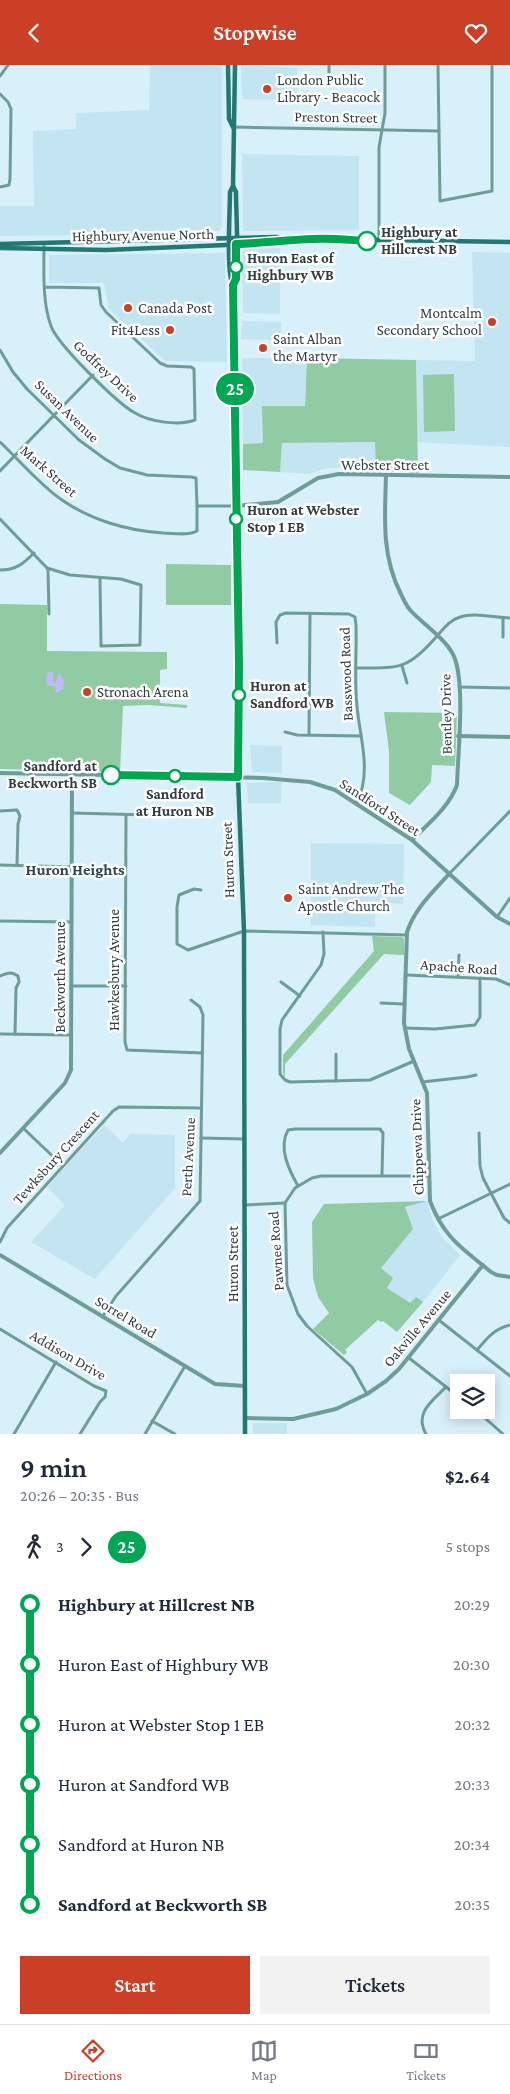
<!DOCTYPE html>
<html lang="en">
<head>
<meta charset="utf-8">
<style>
  body { margin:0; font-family:"Crimson Pro",serif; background:#f2f2f3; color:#1f2937; height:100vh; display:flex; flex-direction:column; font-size:19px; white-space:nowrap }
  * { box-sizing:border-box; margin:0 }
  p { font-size:16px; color:#747a83 }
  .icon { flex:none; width:28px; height:28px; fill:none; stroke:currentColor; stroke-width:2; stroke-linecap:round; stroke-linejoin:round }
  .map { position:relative; height:1369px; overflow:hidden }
  .panel { display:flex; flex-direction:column; background:#fff; flex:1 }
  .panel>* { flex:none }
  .badge { padding:0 10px; border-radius:16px; font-size:18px; line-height:32px }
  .fabs { position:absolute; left:450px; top:1309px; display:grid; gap:10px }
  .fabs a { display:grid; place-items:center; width:45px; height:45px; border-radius:0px; background:#fff; box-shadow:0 2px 12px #0003; font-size:25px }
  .map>.badge { position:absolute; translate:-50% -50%; box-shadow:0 0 0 2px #fff }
  .legs { display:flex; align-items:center; gap:8px; height:55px; padding:0 20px; font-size:16px }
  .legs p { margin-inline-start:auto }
  .headline { display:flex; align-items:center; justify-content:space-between; height:85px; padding:0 20px }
  h1 { font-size:28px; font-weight:600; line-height:38px }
  .button { display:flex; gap:10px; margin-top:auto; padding:10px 20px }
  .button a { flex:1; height:58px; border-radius:0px; background:#cb3f27; color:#fff; font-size:20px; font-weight:600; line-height:58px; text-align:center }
  .button a+a { background:#f2f2f3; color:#1f2937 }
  ul { padding:0 20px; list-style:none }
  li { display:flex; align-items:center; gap:18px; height:60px; font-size:19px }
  li i { display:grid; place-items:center; width:8px; height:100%; margin:0 6px; background:currentColor }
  li i::after { content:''; width:12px; height:12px; margin:-6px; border:4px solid; border-radius:50%; background:#fff }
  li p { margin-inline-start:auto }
  li:first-child i { background:linear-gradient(#0000 50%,currentColor 0) }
  li:last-child i { background:linear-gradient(currentColor 50%,#0000 0) }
  header { display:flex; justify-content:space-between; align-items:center; height:65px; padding:0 20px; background:#cb3f27; color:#fff; font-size:22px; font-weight:600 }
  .menu { display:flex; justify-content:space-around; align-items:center; height:70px; border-top:1px solid #e0e1e3; background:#fff; font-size:14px; color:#747a83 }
  .menu a { display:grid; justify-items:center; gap:2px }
  .menu .on { color:#cb3f27 }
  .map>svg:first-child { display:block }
  .built { fill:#c3e5f2 }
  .green { fill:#91cba3 }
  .water { fill:#c1b9fa }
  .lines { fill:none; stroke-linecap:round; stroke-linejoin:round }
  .minor { stroke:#6e9d98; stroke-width:3 }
  .tertiary { stroke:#6e9d98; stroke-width:4 }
  .secondary { stroke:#257771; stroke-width:4.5 }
  .line-1-casing { stroke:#fff; stroke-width:11 }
  .line-1 { stroke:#00a651; stroke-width:8 }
  .poi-dot { fill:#cb3f27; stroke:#fff; stroke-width:2 }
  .stop-1-dot { fill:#fff; stroke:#00a651; stroke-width:2.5 }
  .labels { text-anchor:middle; stroke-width:5; stroke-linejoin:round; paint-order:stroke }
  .poi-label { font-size:15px; fill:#333d41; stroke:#fff; text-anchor:start }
  .street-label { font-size:15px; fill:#333d41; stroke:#fff }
  .stop-label { font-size:15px; font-weight:bold; fill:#333d41; stroke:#fff; text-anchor:start }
  .neighbourhood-label { font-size:16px; font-weight:bold; fill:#31464e; stroke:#fff }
</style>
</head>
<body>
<header><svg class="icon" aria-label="back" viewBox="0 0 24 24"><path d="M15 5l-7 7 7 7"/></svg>Stopwise<svg class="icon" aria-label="heart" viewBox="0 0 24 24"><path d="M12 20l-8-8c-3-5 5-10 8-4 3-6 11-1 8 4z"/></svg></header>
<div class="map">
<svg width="510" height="1369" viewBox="0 0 510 1369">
  <rect width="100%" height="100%" fill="#d7f0f9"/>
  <g class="built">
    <path d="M 150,0 L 222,0 L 222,161 L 219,166 L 153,169 L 0,171 L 0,141 L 34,141 L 33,66 L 76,64 L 76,48 L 149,45 Z"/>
    <path d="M 241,0 L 297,3 L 297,35 L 242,34 Z"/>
    <path d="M 242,89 L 359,91 L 359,165 L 243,166 Z"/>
    <path d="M 280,183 L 280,249 L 243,248 L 242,184 Z"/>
    <path d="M 472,187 L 510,188 L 510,382 L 417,377 L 416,295 L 475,296 Z"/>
    <path d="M 225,188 L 227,297 L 165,296 L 109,244 L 104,218 L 49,218 L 49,190 Z"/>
    <path d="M 242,256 L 281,257 L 281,275 L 241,274 Z"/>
    <path d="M 242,293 L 307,293 L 305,341 L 263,378 L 243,379 Z"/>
    <path d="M 376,377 L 376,403 L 343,402 L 323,404 L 309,409 L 280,407 L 282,378 Z"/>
    <path d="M 250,680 L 282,681 L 282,708 L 252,707 Z"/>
    <path d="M 282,717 L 281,738 L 248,738 L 247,718 Z"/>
    <path d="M 311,778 L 404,779 L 403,839 L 375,837 L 375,862 L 311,860 Z"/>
    <path d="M 104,1060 L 123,1078 L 130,1069 L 175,1070 L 175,1123 L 95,1214 L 31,1177 L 65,1140 L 47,1122 Z"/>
    <path d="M 427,1136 L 432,1154 L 442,1172 L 460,1190 L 423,1237 L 416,1233 L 410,1239 L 387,1223 L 381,1203 L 413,1164 L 405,1142 Z"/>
    <rect x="253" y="1358" width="34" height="11"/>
  </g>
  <g class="green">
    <path d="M 307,293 L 416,295 L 418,408 L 382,406 L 376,403 L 375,377 L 282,378 L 280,407 L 243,405 L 243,379 L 263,378 L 262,341 L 305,341 Z"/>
    <path d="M 454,309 L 455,366 L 424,367 L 423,310 Z"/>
    <path d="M 166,499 L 231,500 L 231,540 L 166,540 Z"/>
    <path d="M 0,539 L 47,540 L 47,586 L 167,587 L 167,604 L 160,605 L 160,638 L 187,640 L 187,643 L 148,640 L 123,641 L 120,707 L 0,704 Z"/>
    <path d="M 384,647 L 457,648 L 455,701 L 432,700 L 431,717 L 410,740 L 389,728 L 389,686 Z"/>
    <path d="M 372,871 L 402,872 L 404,874 L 404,890 L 384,889 L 285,999 L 285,1012 L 283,1008 L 283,990 L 374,886 Z"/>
    <path d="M 427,1136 L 405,1142 L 413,1164 L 381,1203 L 393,1213 L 387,1223 L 410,1238 L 416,1232 L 423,1237 L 397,1267 L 383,1256 L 381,1257 L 378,1255 L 345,1285 L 347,1287 L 344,1290 L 313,1264 L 329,1248 L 318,1232 L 313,1213 L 312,1157 L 324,1139 Z"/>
  </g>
  <path class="water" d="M 48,607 L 53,607 L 54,619 L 55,619 L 58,609 L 60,609 L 64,615 L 63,624 L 56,628 L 55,621 L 48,621 L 46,615 Z"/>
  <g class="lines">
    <g class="minor">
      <path d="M 329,0 L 329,8"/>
      <path d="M 438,0 L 440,136 L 492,126 L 492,0"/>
      <path d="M 0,11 L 8,0"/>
      <path d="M 0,29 L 8,37 L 11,44 L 10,114 L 9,120 L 0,122"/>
      <path d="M 233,62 L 439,66"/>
      <path d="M 379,176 L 379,82 L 385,48 L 385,0"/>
      <path d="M 44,178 C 44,204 42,237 51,261 C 57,279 118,339 135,348 C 150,357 179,361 195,355 L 194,304 L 191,302 L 167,301 L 160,298 L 106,247 L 101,240 L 99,223 L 45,222"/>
      <path d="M 0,285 L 13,307 L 27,324 L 79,375 L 105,394 L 120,403 L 147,410 L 191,412 L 196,413 L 197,441"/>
      <path d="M 0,377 C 18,394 42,422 62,435 C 91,455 128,466 163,468 C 173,468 188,471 197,466 L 197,441 L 236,441"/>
      <path d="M 0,406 L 93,310"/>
      <path d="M 0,454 L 48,504 L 49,549"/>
      <path d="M 47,503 L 70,510 L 121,514 L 141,520 L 140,580 L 101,581 L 100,513"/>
      <path d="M 0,505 C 16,505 23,499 34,488"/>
      <path d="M 503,572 L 503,553"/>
      <path d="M 277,578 L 276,557 L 280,550 L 286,548 L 349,549 L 355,552 L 356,560 C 357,586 354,614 357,641 C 360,675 372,705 357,738"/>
      <path d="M 402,601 L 407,618"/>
      <path d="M 357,603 C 399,603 408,605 437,571 C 444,563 450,555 460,552 C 475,547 495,553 510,553"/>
      <path d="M 459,622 L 510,623"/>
      <path d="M 285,667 L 297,670 L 361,671"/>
      <path d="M 309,670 L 310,549"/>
      <path d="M 0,746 L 17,745 L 20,751 L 18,759 L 17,800"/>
      <path d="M 72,748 L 149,750"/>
      <path d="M 126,750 L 125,977 L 127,985 L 202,988"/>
      <path d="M 0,800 L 72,802"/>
      <path d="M 449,809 L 510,746"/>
      <path d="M 201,825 L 194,824 L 179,830 L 177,842 L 177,879 L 188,885 L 244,866 L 407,870"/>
      <path d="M 497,852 L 510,833"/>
      <path d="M 0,856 L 72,857"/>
      <path d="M 323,867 L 324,889 L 321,900 L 282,955 L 280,964 L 280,1009 L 285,1015 L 290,1017 L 370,1015 L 414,996"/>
      <path d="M 406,910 L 496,914 L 510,920"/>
      <path d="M 0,911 C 8,908 11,906 18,911 L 19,917 L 16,923 L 15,969"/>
      <path d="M 458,912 L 459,890"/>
      <path d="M 281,917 L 300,931"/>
      <path d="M 71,921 L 126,921"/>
      <path d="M 381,938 L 404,939"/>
      <path d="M 405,963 L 435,964 L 475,960 L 480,952 L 480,913"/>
      <path d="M 0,969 L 71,970"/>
      <path d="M 336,1016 L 336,989"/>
      <path d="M 422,1017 L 467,1012 L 476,1010"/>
      <path d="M 23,1063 L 63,1101"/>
      <path d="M 479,1068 L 480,1101 L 483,1113 L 504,1153 L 510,1158"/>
      <path d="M 201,1073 L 244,1074"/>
      <path d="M 298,1121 C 289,1105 278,1083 288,1065 L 295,1064 L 380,1064 L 383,1068 L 382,1110"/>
      <path d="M 245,1140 L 285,1138"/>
      <path d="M 438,1154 L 510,1119"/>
      <path d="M 0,1177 L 7,1163 L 113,1046 L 119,1042 L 201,1043"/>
      <path d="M 103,1251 L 116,1231 L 200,1136 L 203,950 L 200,942 L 191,935"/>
      <path d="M 440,1256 L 510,1311"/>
      <path d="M 0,1264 L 94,1321 L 106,1326 L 105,1332 L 100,1337 L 80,1369"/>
      <path d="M 477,1285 C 487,1273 494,1264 510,1260"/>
      <path d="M 409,1293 L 459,1332"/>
      <path d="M 367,1329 L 352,1302 L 307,1261 L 298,1249 L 287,1220 L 285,1138 L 295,1123 L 312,1113 L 321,1111 L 428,1111"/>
      <path d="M 476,1345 L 503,1369"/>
      <path d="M 152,1356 L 175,1369"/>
      <path d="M 14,1369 L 56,1297"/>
      <path d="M 145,1369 L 185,1301"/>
      <path d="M 426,1369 C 414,1348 432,1336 446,1322"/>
    </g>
    <g class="tertiary">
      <path d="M 386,410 C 385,450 381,489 400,527 C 403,533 406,541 411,546 C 424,560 449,576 455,594 C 465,623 458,687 457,720 C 449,742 429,758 412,775"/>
      <path d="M 236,441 L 278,437 L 318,413 L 339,409 L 510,412"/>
      <path d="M 458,671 L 510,672"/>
      <path d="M 0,708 L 263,713 L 310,717 L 335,725 L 412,775 L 497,852 L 510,859"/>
      <path d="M 449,809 C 433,827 415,843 407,867 L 404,958 L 409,984 L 427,1028 L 430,1136 C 444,1173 462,1183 491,1207 L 497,1210 L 510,1212"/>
      <path d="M 0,1088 L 65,1018 L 71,1005 L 72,710"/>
      <path d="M 0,1190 L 215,1319 L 245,1321"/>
      <path d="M 245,1353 L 293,1354 L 336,1344 L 367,1329 L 386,1316 L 399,1304 L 483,1200"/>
    </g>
    <g class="secondary">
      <path d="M 228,0 L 229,54 L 233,62"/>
      <path d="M 235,0 L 233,121 L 236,127 C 236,148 240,204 233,220 L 239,599 L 238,712 L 244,866 L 245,1369"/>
      <path d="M 233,121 L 230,127 C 230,145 226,209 233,220"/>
      <path d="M 0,179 L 277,172 L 284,175"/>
      <path d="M 0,183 L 106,185 L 277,178 L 286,175 L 315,174 L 510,177"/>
    </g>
  </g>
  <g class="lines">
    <g class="line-1-casing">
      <path id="line-1" d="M 111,710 L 238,712 L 239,599 L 233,220 L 236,214 L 236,179 C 262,178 287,175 313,174 C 331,173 349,175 367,176"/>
    </g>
    <use href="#line-1" class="line-1"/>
  </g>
  <g class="poi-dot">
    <circle cx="267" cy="24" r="5"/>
    <circle cx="128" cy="243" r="5"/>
    <circle cx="492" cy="257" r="5"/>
    <circle cx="170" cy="265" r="5"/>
    <circle cx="263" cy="283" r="5"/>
    <circle cx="87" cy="627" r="5"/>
    <circle cx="288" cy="833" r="5"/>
  </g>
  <g class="stop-1-dot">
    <circle cx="367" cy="176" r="9"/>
    <circle cx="236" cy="202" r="6"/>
    <circle cx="236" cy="454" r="6"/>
    <circle cx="239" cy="630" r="6"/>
    <circle cx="111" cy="710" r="9"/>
    <circle cx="175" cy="711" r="6"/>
  </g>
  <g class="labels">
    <g class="poi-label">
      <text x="277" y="20">London Public<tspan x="277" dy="17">Library - Beacock</tspan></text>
      <text x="138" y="248">Canada Post</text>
      <text x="482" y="253" text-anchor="end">Montcalm<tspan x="482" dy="17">Secondary School</tspan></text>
      <text x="160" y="270" text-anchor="end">Fit4Less</text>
      <text x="273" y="279">Saint Alban<tspan x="273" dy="17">the Martyr</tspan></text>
      <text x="97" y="632">Stronach Arena</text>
      <text x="298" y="829">Saint Andrew The<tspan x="298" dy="17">Apostle Church</tspan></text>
    </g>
    <g class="street-label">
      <text transform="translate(336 52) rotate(1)" y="5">Preston Street</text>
      <text transform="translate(143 170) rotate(-1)" y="5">Highbury Avenue North</text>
      <text transform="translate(106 306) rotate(43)" y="5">Godfrey Drive</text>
      <text transform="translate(67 346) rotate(44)" y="5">Susan Avenue</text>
      <text x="385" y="405">Webster Street</text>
      <text transform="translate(49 406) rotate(41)" y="5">Mark Street</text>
      <text transform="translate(346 609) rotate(-92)" y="5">Basswood Road</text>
      <text transform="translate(446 649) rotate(-91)" y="5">Bentley Drive</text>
      <text transform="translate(380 742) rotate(33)" y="5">Sandford Street</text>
      <text transform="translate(228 795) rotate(-92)" y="5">Huron Street</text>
      <text transform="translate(459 902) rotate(4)" y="5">Apache Road</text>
      <text transform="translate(114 905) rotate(-90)" y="5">Hawkesbury Avenue</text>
      <text transform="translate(60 912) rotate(-90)" y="5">Beckworth Avenue</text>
      <text transform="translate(417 1082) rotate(-92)" y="5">Chippewa Drive</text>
      <text transform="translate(56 1092) rotate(-48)" y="5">Tewksbury Crescent</text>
      <text transform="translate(188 1092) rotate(-87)" y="5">Perth Avenue</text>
      <text transform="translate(276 1186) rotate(-94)" y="5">Pawnee Road</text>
      <text transform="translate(233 1199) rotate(-90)" y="5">Huron Street</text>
      <text transform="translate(126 1252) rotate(31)" y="5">Sorrel Road</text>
      <text transform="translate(417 1263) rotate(-50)" y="5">Oakville Avenue</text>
      <text transform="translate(68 1290) rotate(30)" y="5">Addison Drive</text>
    </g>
    <g class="stop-label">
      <text x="381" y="172">Highbury at<tspan x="381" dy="17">Hillcrest NB</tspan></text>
      <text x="247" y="198">Huron East of<tspan x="247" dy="17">Highbury WB</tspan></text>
      <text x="247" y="450">Huron at Webster<tspan x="247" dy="17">Stop 1 EB</tspan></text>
      <text x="250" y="626">Huron at<tspan x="250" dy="17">Sandford WB</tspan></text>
      <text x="97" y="706" text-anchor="end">Sandford at<tspan x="97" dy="17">Beckworth SB</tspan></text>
      <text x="175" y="734" text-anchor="middle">Sandford<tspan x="175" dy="17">at Huron NB</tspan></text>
    </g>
    <g class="neighbourhood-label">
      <text x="75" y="810">Huron Heights</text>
    </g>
  </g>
</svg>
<div class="fabs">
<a><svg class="icon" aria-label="layers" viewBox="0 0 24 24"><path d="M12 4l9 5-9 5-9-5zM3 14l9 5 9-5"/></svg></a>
</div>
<b class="badge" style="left:235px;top:324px;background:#00a651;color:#fff">25</b>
</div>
<section class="panel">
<div class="headline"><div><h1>9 min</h1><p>20:26 – 20:35 · Bus</p></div><b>$2.64</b></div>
<div class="legs"><svg class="icon" aria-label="walk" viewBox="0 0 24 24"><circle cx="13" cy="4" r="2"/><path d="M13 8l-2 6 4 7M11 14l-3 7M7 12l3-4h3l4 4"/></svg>3<svg class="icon" aria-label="forward" viewBox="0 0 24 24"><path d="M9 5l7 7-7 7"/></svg><b class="badge" style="background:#00a651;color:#fff">25</b><p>5 stops</p></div>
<ul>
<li><i style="color:#00a651"></i><b>Highbury at Hillcrest NB</b><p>20:29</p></li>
<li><i style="color:#00a651"></i><span>Huron East of Highbury WB</span><p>20:30</p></li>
<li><i style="color:#00a651"></i><span>Huron at Webster Stop 1 EB</span><p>20:32</p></li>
<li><i style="color:#00a651"></i><span>Huron at Sandford WB</span><p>20:33</p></li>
<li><i style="color:#00a651"></i><span>Sandford at Huron NB</span><p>20:34</p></li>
<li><i style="color:#00a651"></i><b>Sandford at Beckworth SB</b><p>20:35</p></li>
</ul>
<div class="button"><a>Start</a><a>Tickets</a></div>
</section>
<nav class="menu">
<a class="on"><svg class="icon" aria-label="directions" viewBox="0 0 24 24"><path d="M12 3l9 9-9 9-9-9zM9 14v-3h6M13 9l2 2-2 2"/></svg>Directions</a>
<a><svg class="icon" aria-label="map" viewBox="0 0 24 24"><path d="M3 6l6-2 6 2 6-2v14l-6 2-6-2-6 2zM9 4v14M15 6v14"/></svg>Map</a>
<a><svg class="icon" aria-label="tickets" viewBox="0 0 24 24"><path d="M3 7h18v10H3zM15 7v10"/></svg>Tickets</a>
</nav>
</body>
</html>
